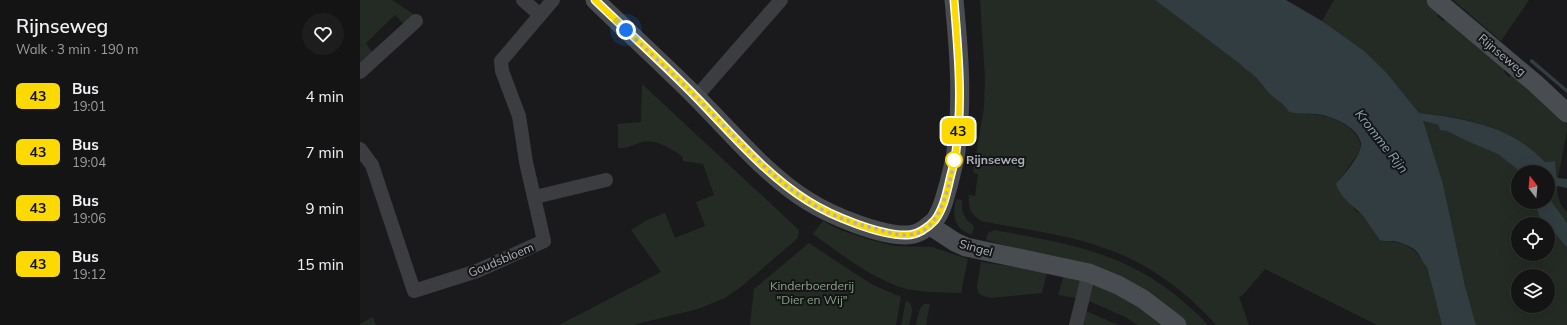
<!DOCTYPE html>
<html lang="en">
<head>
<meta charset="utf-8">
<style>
  body { margin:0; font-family:Mulish,sans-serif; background:#1d1d1e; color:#f1f3f6; height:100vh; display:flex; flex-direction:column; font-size:15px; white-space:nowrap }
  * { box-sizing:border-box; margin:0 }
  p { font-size:13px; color:#9d9ea0 }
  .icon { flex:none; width:22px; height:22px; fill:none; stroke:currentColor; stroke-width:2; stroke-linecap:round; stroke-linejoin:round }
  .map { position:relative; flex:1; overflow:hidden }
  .side { display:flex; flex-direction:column; background:#141415; width:360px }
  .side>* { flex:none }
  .badge { padding:0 8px; border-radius:6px; font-size:14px; line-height:26px }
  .needle { width:26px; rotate:344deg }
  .buttons { position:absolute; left:1151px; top:165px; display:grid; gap:8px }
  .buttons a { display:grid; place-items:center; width:44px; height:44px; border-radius:50%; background:#141415; box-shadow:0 4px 16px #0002,0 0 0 1px #333334; font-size:20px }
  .you { position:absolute; width:20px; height:20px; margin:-10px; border:3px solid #fff; border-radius:50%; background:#1a73e8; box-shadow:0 0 0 6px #1a73e833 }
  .map>.badge { position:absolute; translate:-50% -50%; box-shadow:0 0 0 2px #fff }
  .round { display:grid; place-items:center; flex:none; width:42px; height:42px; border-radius:21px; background:#1d1d1e }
  .overview { display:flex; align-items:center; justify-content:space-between; height:68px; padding:0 16px }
  h1 { font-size:19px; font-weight:600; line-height:30px }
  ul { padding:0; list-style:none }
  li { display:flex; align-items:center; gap:12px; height:56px; padding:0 16px }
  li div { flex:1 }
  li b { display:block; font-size:15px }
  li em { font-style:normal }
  li .badge { min-width:44px; font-weight:700; text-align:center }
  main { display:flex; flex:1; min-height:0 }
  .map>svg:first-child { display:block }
  .green { fill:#242b24; fill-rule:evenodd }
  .water { fill:#323d41 }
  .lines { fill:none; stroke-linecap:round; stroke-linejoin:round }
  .street { stroke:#3b3d40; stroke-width:14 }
  .secondary { stroke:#494c50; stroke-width:19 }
  .line-casing { stroke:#fff; stroke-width:9 }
  .line { stroke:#fcd900; stroke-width:6 }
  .walk { stroke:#adb3ba; stroke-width:4; stroke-dasharray:0 7.2 }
  .stop-dot { fill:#fff; stroke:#fcd900; stroke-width:2 }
  .labels { text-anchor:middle; stroke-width:4; stroke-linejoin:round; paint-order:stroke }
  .street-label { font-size:12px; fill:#adb3ba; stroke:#151517 }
  .stop-label { font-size:12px; font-weight:bold; fill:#adb3ba; stroke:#151517; text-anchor:start }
  .park-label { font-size:12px; fill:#89a386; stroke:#151517 }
  .water-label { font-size:13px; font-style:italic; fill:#88a5b2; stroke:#151517 }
</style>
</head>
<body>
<main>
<section class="side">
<div class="overview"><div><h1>Rijnseweg</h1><p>Walk · 3 min · 190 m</p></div><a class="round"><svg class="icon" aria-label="heart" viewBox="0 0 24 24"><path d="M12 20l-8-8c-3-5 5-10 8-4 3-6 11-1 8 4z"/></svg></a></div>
<ul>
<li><span class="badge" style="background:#fcd900;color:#111">43</span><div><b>Bus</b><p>19:01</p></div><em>4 min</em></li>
<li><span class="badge" style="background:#fcd900;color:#111">43</span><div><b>Bus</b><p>19:04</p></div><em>7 min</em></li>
<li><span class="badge" style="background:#fcd900;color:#111">43</span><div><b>Bus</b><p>19:06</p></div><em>9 min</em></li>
<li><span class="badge" style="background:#fcd900;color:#111">43</span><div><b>Bus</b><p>19:12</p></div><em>15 min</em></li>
</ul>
</section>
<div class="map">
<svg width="1207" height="325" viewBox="0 0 1207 325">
  <rect width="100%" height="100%" fill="#1a1a1c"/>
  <g class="green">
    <path d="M 0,0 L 32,0 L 55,15 L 44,24 L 35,15 L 6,43 L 12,52 L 0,63 Z"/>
    <path d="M 620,0 L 795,0 L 880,64 C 884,69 888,70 892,74 C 899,80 903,86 909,93 C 915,100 924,103 929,112 C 954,114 977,114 994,133 C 1005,145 1001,151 992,162 C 987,169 983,176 977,182 L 995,210 L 1002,215 L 1024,242 C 1038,241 1051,245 1060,257 C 1063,260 1063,264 1067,267 L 1082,325 L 1017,325 L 905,269 L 883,295 L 879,297 L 889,325 L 856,325 C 826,291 787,262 744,248 C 705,234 662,229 621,221 C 611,214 608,208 609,195 L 615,196 L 618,174 L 613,173 L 624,107 L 625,78 Z"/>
    <path d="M 974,0 L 1065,0 L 1079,12 L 1077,16 L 1083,21 L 1088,19 L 1145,66 L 1144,72 L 1149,77 L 1153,74 L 1206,121 L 1207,130 L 1198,178 L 1195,161 L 1185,162 C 1179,156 1172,149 1164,144 C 1134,123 1094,116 1059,113 L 1026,72 L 962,21 Z"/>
    <path d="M 1093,0 L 1169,0 L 1141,41 Z"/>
    <path d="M 282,84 L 439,230 L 438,238 L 382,286 L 365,298 L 338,309 L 273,325 L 199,325 L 301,272 L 271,230 L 287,220 L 305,213 L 315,238 L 345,226 L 336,202 L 354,195 L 343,164 L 323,161 L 322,156 C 311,149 296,138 282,142 C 273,145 267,149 258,148 L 258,124 L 281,122 Z"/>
    <path d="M 1080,120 L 1187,172 L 1158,172 L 1158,202 L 1188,202 L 1188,173 L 1203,181 L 1197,187 C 1198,197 1199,205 1207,212 L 1207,325 L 1116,325 L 1105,286 L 1083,184 L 1062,121 L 1078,125 L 1079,129 ZM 1158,224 L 1188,224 L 1188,254 L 1158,254 ZM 1158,276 L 1188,276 L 1188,306 L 1158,306 Z"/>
    <path d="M 596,199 L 602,200 C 601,212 604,219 614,226 L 612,235 C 594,229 592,216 596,199 Z"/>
    <path d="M 463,221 L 480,230 L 507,239 L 535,246 L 572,247 L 608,259 L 601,293 C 581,292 559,293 540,287 C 508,276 480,253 453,234 Z"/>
    <path d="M 634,230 C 703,243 763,251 819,298 C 829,306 839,315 848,325 L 826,325 L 670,252 L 626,240 L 628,233 Z"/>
    <path d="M 449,243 L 511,284 L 541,297 L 536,325 L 390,325 L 394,289 Z"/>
    <path d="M 621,262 L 687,272 L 682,293 L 631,298 L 623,296 L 618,293 L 617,286 Z"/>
    <path d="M 704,275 L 722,280 L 717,298 L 698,295 Z"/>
    <path d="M 734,284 L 770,301 L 804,325 L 778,325 L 765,317 L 729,301 Z"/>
    <path d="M 546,301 C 556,305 551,317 549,325 L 541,325 Z"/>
    <path d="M 564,304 L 570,304 L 566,325 L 556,325 C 558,317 558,309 564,304 Z"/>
    <path d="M 724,310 L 758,325 L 721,325 Z"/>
    <path d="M 13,317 L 16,325 L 0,325 L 0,324 Z"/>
  </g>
  <g class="water">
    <path d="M 795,0 L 926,0 L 962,21 L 1004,51 L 1026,72 L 1059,113 C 1094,117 1134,123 1164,144 C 1172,149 1179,156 1185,162 L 1195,161 L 1197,177 L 1198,178 L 1207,179 L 1207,188 L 1197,186 L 1188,189 L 1188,172 L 1161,172 L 1138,154 L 1107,141 L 1087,131 L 1080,130 L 1078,125 L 1063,121 L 1083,184 L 1105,286 L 1116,325 L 1082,325 L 1067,267 C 1062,263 1061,256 1056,251 C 1051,246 1040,242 1033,241 C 1028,241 1025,242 1020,240 C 1014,232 1009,224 1003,216 C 994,206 980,198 976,184 L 977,182 C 984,176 1003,152 1001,143 C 998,129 978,119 966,116 C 953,112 941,115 929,112 C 924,103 915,100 909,93 C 903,86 899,80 892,74 C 888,70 884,69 880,64 Z"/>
    <path d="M 1172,59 L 1207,89 L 1207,93 L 1170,62 L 1170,60 Z"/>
    <path d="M 1188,197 L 1207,223 L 1207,247 L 1180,217 L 1174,202 L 1188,202 Z"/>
  </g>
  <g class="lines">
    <g class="street">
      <path d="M 163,0 L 180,15"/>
      <path d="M 0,72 L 56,21"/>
      <path d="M 336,97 L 421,0"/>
      <path d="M 0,149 L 12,165 L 54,291 L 117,271 L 184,241 L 166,162 L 159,116 L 142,71 L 141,61 L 193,0"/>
      <path d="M 175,197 L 246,180"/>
      <path d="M 716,325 L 729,273"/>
    </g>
    <g class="secondary">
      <path d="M 235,0 C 269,33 304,65 337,98 C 371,132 407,176 448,201 C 470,215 520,236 547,235 C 557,235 568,228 575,220 C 583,209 585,196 589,183 C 591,173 595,162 596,151 C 603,101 599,50 594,0"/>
      <path d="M 1076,0 L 1176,84 L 1207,113"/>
      <path d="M 569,225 L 595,242 L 606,247 L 729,273 L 758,285 L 783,299 L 817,325"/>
    </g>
  </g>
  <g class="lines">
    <g class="line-casing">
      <path id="line" d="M 235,0 C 269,33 304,64 337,98 C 371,133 406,175 448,201 C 470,215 520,236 547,235 C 557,235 568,228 575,220 C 583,209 586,196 589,183 C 591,173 595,162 596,151 C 603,101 598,50 594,0"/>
    </g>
    <use href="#line" class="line"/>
    <path class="walk" d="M 266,30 C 289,52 313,74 336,97 C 371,132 404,172 446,200 C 466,214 490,222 513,228 C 524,231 535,235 546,235 C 574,235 583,206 589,184 C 591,176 593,168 594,160"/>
  </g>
  <circle class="stop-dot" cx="594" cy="160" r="8"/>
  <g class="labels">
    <g class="street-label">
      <text transform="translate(1142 55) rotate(40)" y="4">Rijnseweg</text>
      <text transform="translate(616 248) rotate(16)" y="4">Singel</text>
      <text transform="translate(141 260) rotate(-23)" y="4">Goudsbloem</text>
    </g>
    <g class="stop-label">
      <text x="606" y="164">Rijnseweg</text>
    </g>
    <g class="park-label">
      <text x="452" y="290">Kinderboerderij<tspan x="452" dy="14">"Dier en Wij"</tspan></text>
    </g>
    <g class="water-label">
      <text transform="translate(1022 141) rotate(52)" y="5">Kromme Rijn</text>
    </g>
  </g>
</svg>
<div class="buttons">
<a><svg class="needle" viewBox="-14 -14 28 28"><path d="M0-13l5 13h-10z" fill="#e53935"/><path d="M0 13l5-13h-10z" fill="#9d9ea0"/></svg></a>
<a><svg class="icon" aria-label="locate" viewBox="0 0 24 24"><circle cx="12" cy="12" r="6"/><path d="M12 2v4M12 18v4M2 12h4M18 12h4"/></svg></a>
<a><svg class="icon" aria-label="layers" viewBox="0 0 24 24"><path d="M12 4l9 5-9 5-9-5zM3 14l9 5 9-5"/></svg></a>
</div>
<div class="you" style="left:266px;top:30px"></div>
<b class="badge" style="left:598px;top:131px;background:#fcd900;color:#111">43</b>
</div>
</main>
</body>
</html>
